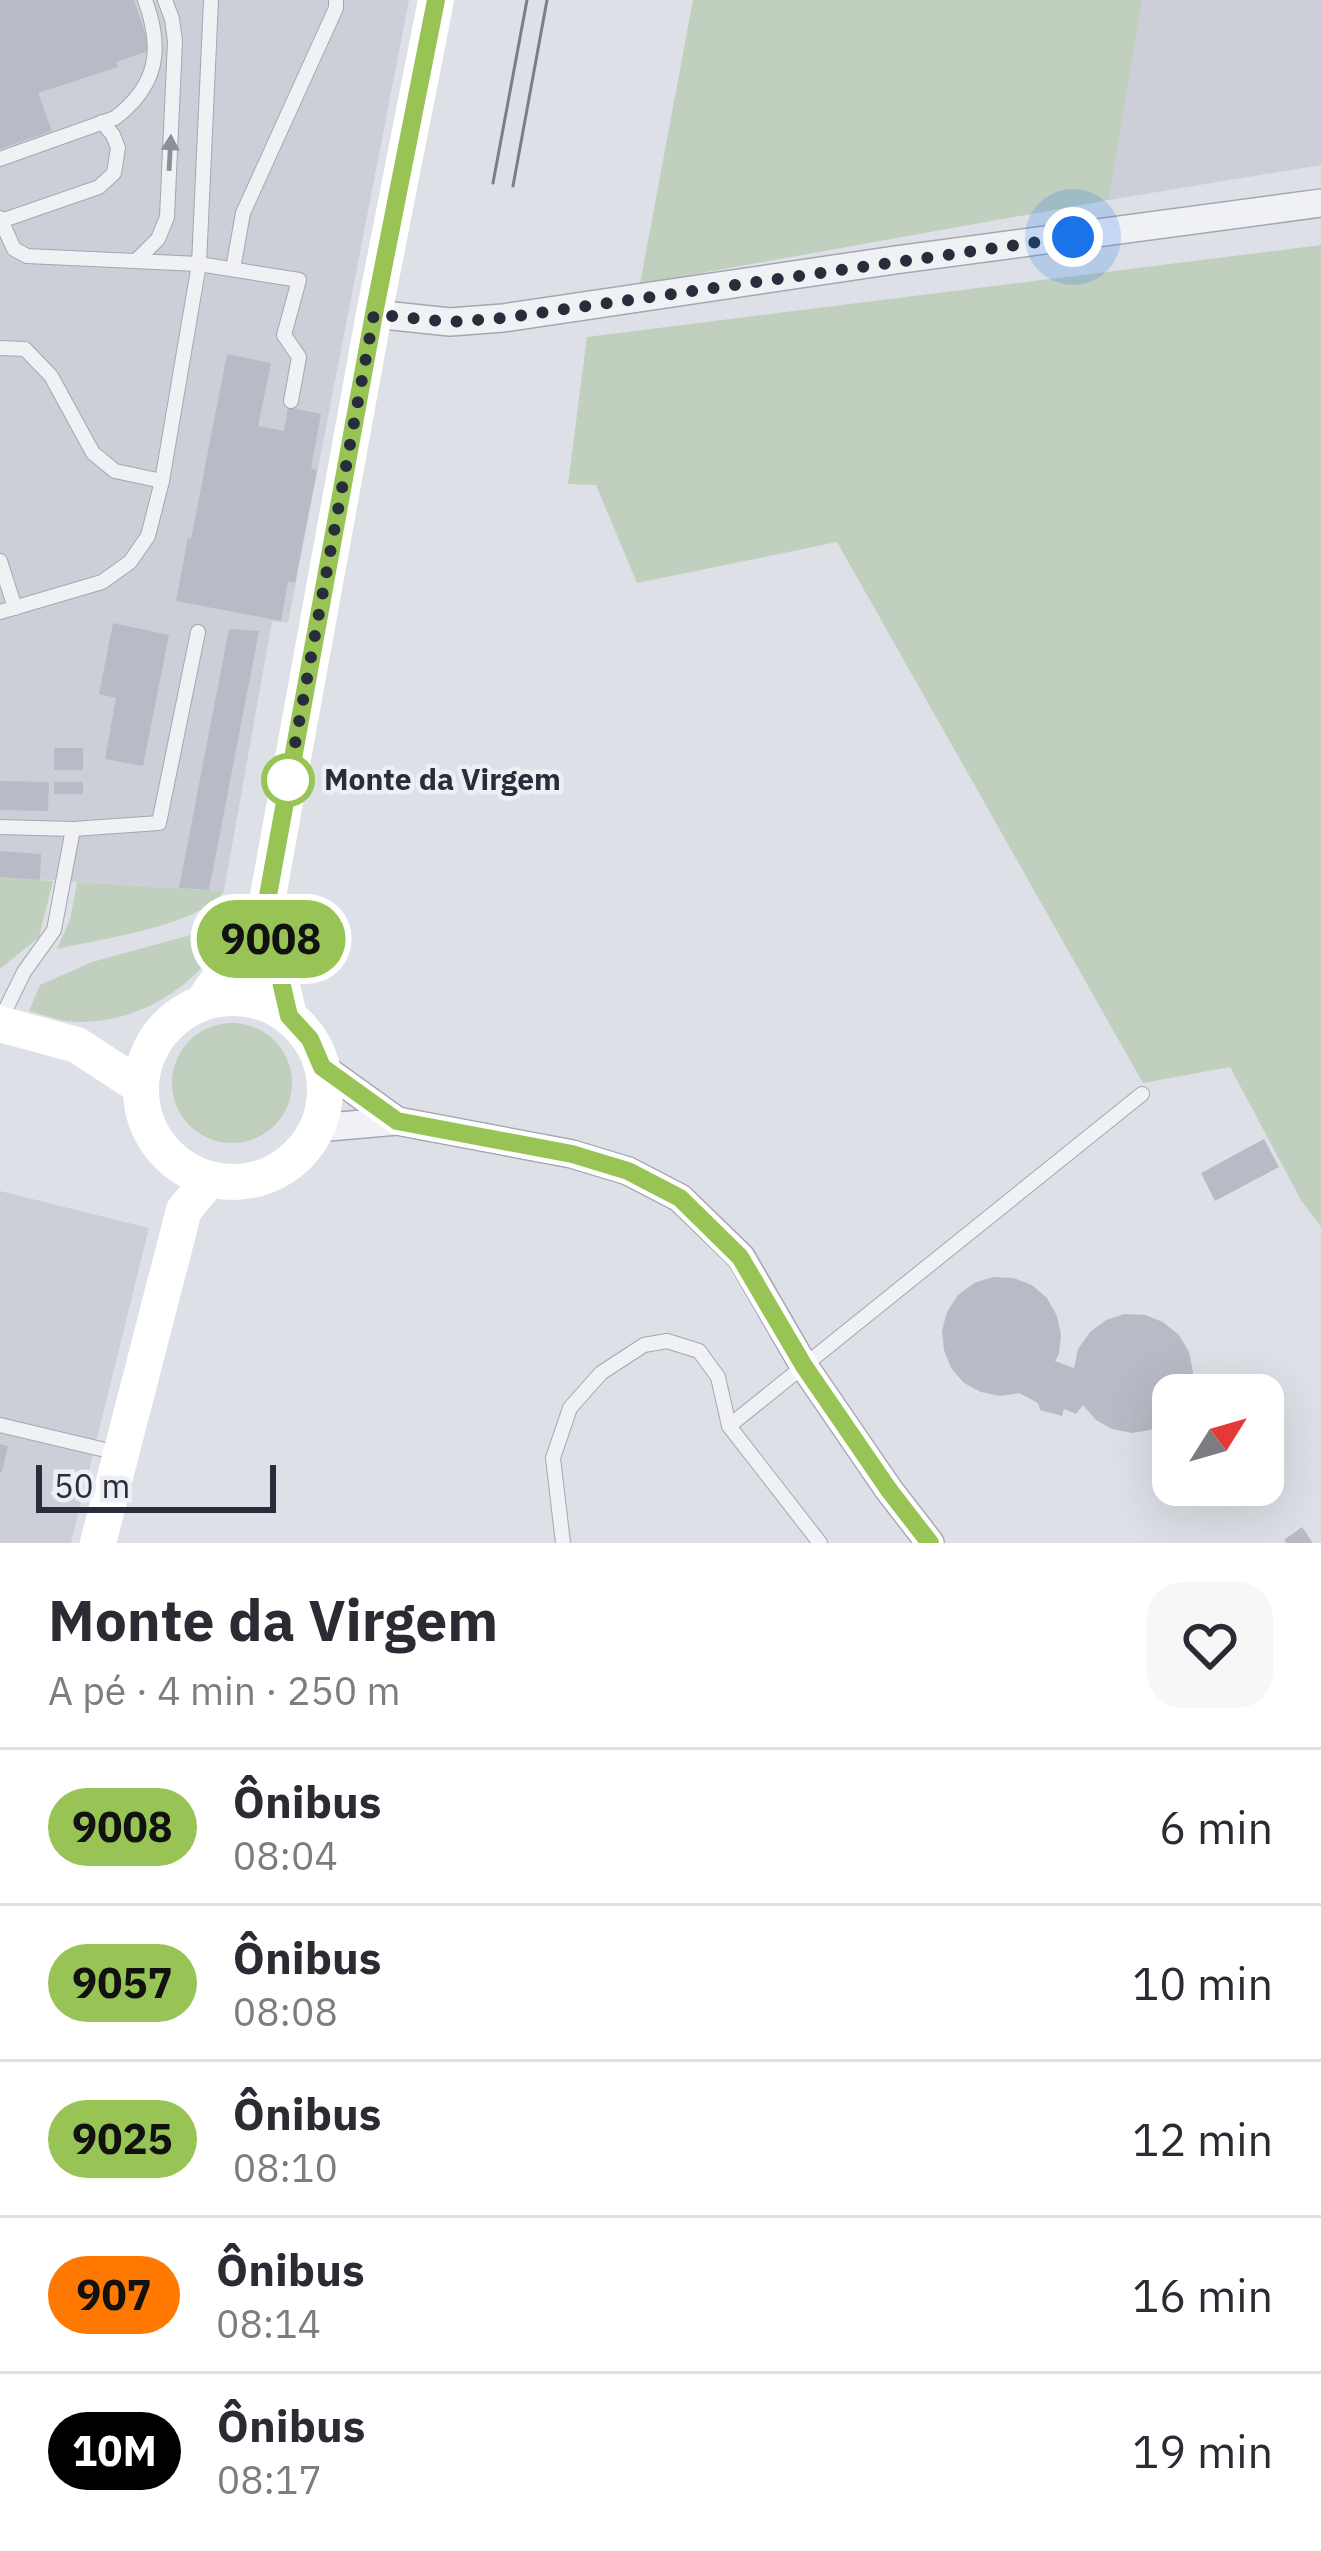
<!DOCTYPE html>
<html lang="pt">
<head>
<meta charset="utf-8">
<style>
  body { margin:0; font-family:"IBM Plex Sans",sans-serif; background:#f7f7f7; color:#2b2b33; height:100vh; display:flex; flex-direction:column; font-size:45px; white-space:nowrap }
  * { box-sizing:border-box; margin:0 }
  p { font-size:39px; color:#7c7c81 }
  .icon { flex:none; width:66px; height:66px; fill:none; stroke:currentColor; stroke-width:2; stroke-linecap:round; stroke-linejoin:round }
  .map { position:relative; height:1543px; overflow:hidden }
  .panel { display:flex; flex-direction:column; background:#fff; flex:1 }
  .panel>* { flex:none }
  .badge { padding:0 24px; border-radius:39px; font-size:42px; line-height:78px }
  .needle { width:78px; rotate:53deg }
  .fabs { position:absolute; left:1152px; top:1374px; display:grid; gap:24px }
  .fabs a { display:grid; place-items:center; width:132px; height:132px; border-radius:24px; background:#fff; box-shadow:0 12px 48px #0002; font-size:60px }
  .scale { position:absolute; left:36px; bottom:30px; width:240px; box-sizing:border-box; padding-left:12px; border:6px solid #282d3b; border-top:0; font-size:33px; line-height:42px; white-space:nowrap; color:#282d3b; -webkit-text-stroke:9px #edeff4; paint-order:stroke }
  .you { position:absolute; width:60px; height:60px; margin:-30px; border:9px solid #fff; border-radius:50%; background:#1a73e8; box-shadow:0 0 0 18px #1a73e833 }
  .map>.badge { position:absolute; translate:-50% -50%; box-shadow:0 0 0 6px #fff }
  .round { display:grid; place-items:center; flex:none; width:126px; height:126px; border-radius:36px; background:#f7f7f7 }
  .headline { display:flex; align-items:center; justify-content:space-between; height:204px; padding:0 48px }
  h1 { font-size:57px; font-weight:700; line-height:90px }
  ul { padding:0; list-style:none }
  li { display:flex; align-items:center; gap:36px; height:156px; padding:0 48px; border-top:3px solid #e1e1e2 }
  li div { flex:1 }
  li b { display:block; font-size:45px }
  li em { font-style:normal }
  li .badge { min-width:132px; font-weight:700; text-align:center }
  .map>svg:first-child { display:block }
  .built { fill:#cccfd7 }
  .green { fill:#c1cfbf }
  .building { fill:#b8bbc5 }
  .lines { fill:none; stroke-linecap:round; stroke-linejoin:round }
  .lane-casing { stroke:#a3a7af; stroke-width:16 }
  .street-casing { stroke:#a3a7af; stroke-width:30 }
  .lane { stroke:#f0f1f5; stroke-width:14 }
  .street { stroke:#f0f1f5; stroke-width:27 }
  .secondary { stroke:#fff; stroke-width:36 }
  .tram { stroke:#787e8e; stroke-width:3 }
  .oneway { fill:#8c8f98 }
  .line-casing { stroke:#fff; stroke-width:27 }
  .line { stroke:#98c455; stroke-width:18 }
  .walk { stroke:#282d3b; stroke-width:12; stroke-dasharray:0 21.6 }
  .stop-dot { fill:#fff; stroke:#98c455; stroke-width:6 }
  .labels { text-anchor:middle; stroke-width:9; stroke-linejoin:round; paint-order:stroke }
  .stop-label { font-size:30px; font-weight:bold; fill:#282d3b; stroke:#edeff4; text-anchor:start }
</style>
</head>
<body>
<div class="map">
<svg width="1321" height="1543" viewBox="0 0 1321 1543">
  <rect width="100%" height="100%" fill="#dde0e6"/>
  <g class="built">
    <path d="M 0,0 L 409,0 L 288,623 L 272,621 L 224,891 L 0,877 Z"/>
    <path d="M 1142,0 L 1321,0 L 1321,165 L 1109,200 Z"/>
    <path d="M 0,1191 L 149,1228 L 71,1543 L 0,1543 Z"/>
  </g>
  <g class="green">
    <path d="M 693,0 L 1142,0 L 1109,200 L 640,284 Z"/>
    <path d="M 1321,245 L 1321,1227 L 1301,1200 L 1230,1067 L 1143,1083 L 837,542 L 637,583 L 596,485 L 568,484 L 587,337 Z"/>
    <path d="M 0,877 L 53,881 L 39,937 L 0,969 Z"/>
    <path d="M 77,882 L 223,891 L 224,891 C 200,926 99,939 57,949 L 70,920 Z"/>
    <path d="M 228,918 C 221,936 214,953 201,968 C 168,1004 115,1027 66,1021 C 54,1019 41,1014 29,1011 L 40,985 L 92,962 L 198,933 Z"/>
    <circle cx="232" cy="1083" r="60"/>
  </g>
  <g class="building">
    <path d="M 0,0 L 134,0 L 151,50 L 116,62 L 118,67 L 38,93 L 52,131 L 0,149 Z"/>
    <path d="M 227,354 L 271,363 L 258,426 L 284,431 L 288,407 L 321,414 L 311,468 L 317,470 L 295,583 L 288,581 L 281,621 L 176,601 L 188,538 L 191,539 Z"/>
    <path d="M 113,623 L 169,635 L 143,766 L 105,759 L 116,698 L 99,694 Z"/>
    <path d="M 229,629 L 259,631 L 209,890 L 179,888 Z"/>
    <rect x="54" y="748" width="29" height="22"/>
    <path d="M 0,781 L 49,782 L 48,811 L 0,810 Z"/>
    <rect x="54" y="782" width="29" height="12"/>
    <path d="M 0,851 L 41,854 L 40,880 L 0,877 Z"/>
    <path d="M 1264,1139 L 1279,1167 L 1215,1201 L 1201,1173 Z"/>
    <path d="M 993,1277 L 1013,1278 L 1032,1285 L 1047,1298 L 1057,1316 L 1061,1335 L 1059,1354 L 1055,1361 L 1074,1368 L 1078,1349 L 1090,1332 L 1106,1320 L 1125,1314 L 1145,1315 L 1163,1322 L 1179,1335 L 1189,1352 L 1193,1372 L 1188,1395 L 1173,1395 L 1173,1417 L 1168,1422 L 1150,1430 L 1132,1433 L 1112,1429 L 1096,1420 L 1083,1405 L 1076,1414 L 1064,1409 L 1062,1416 L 1040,1410 L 1038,1403 L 1019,1393 L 1000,1396 L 981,1392 L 964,1383 L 951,1368 L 944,1350 L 942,1331 L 947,1312 L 958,1295 L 974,1283 Z"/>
    <path d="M 0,1444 L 8,1446 L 2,1472 L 0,1472 Z"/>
    <path d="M 1302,1527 L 1313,1543 L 1286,1543 L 1284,1540 Z"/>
  </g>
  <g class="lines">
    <g class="lane-casing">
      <g id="lane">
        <path d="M 0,159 L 115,118 C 158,85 163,49 145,0"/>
        <path d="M 0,218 L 14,249 L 27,256 L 199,264 L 299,280 L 284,335 L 299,357 L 291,401"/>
        <path d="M 1,221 L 99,187 L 114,173 L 118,148 L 113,135 L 102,122"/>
        <path d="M 137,260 L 158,239 L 167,217 L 175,41 L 172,19 L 165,0"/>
        <path d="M 233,269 L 243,213 L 336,8 L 336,0"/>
        <path d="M 0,348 L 25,349 L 51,376 L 93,453 L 115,471 L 162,481"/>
        <path d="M 0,561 L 15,608"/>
        <path d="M 0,612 L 102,582 L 130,562 L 148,536 L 162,481 L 199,264 L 211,0"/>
        <path d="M 0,827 L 73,829"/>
        <path d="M 0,1021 L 24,972 L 54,930 L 73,829 L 159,823 L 198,632"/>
        <path d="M 0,1425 L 118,1453"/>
        <path d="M 729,1426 L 1142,1094"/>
        <path d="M 563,1543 L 553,1458 L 570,1408 L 601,1373 L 644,1345 L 667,1341 L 699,1351 L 718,1377 L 729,1426 L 820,1543"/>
      </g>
    </g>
    <g class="street-casing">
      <g id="street">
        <path d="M 374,314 L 450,322 L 503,318 L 895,260 L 1321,203"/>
        <path d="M 322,1067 L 397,1121"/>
        <path d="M 317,1128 L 397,1121 L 572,1154 L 628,1171 L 680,1198 L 741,1257 L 804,1366 L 889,1490 L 930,1543"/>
      </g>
    </g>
    <use href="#lane" class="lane"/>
    <use href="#street" class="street"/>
    <g class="secondary">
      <circle cx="233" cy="1090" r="92"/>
      <path d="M 203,1002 L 265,912"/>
      <path d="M 289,1016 L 265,912 L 374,314 L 436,0"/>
      <path d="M 0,1024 L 77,1045 L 141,1087"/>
      <path d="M 98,1543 L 184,1210 L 209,1180"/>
    </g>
    <g class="tram">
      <path d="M 493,183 L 527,0"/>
      <path d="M 513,186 L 547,0"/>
    </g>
  </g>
  <defs><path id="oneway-solid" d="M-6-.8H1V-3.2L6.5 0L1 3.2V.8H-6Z" transform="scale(3)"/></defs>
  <use class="oneway" href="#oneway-solid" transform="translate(170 153) rotate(-87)"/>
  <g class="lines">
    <g class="line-casing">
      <path id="line" d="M 436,0 L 374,314 L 265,912 L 289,1016 L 310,1039 L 322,1067 L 397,1121 L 572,1154 L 628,1171 L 680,1198 L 740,1257 L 804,1366 L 889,1490 L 930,1543"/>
    </g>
    <use href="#line" class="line"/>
    <path class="walk" d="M 288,780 L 286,793 L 374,314 L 450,322 L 503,318 L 1073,237"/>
  </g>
  <circle class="stop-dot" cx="288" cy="780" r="24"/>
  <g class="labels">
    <g class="stop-label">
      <text x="324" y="790">Monte da Virgem</text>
    </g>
  </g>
</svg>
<div class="fabs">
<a><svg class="needle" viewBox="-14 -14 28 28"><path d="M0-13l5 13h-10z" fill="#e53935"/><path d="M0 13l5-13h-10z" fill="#7c7c81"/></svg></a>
</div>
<div class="scale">50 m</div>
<div class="you" style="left:1073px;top:237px"></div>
<b class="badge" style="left:271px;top:939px;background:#98c455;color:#111">9008</b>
</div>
<section class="panel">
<div class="headline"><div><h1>Monte da Virgem</h1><p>A pé · 4 min · 250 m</p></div><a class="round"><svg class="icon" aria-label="heart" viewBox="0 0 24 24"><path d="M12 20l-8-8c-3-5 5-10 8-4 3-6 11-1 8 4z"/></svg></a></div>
<ul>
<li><span class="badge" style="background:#98c455;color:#111">9008</span><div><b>Ônibus</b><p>08:04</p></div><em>6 min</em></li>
<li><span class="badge" style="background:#98c455;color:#111">9057</span><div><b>Ônibus</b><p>08:08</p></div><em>10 min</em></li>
<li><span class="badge" style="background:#98c455;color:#111">9025</span><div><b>Ônibus</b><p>08:10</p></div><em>12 min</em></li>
<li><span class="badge" style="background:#ff7900;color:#111">907</span><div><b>Ônibus</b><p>08:14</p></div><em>16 min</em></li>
<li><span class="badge" style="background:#000;color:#fff">10M</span><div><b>Ônibus</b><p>08:17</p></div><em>19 min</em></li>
</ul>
</section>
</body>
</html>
